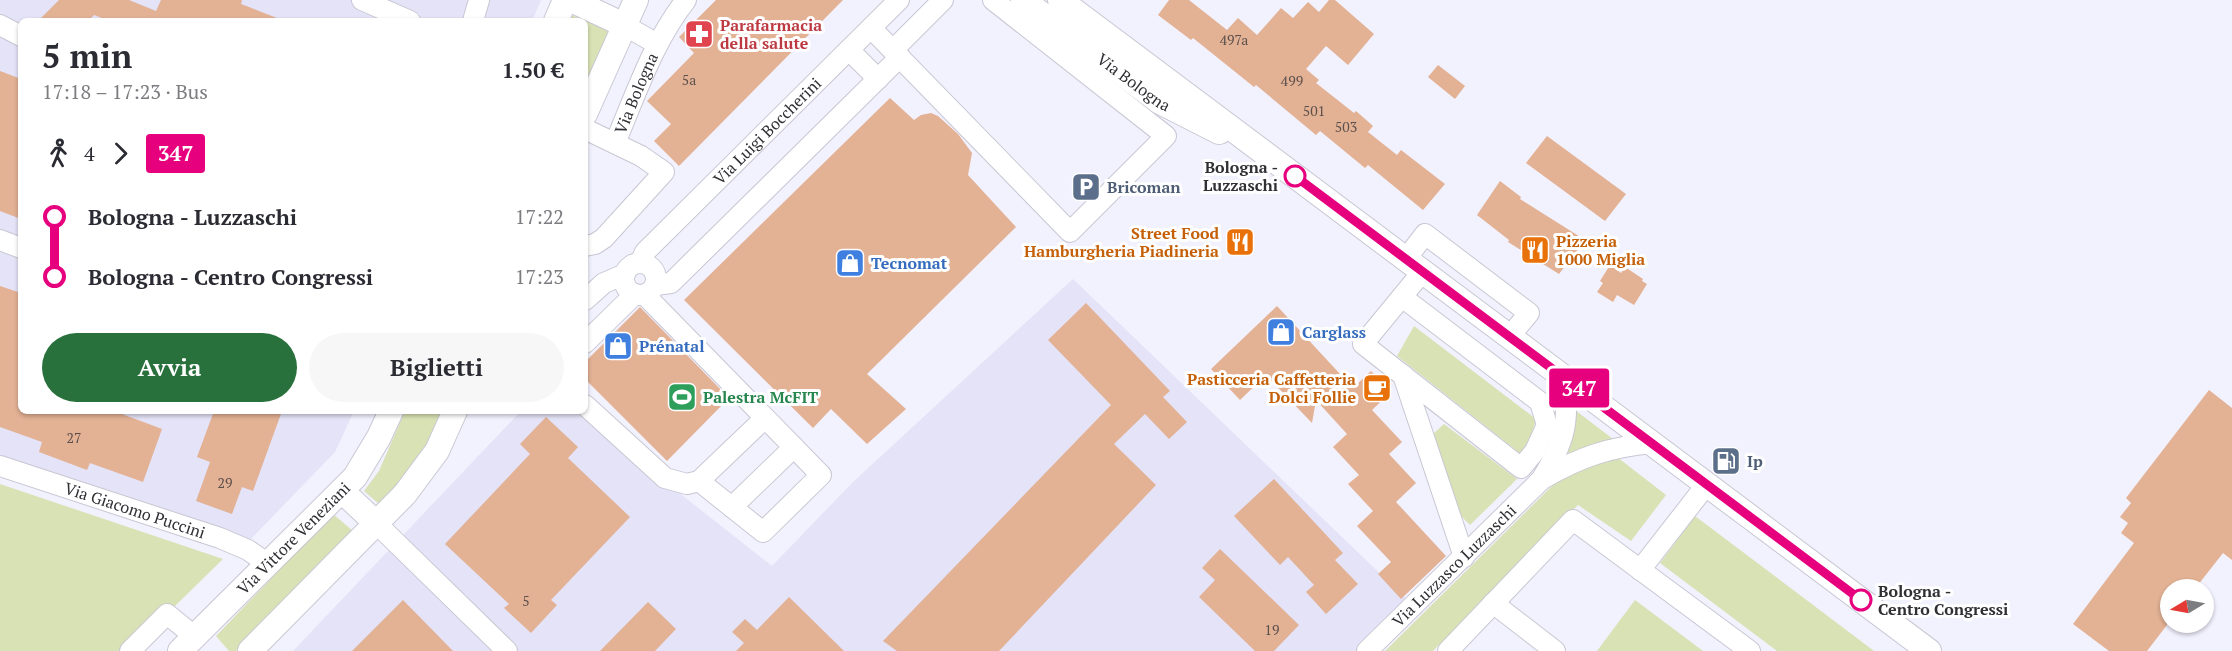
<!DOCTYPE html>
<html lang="it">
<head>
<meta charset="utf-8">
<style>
  body { margin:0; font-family:"PT Serif",serif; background:#f7f7f7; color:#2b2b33; height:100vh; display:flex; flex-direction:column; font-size:22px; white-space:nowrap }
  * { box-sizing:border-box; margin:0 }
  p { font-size:20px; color:#7c7c81 }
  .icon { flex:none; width:33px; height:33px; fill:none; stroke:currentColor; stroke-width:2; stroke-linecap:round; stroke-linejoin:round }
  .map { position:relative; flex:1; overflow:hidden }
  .sheet { position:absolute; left:18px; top:18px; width:570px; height:396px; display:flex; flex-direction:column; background:#fff; border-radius:9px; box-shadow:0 2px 4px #0004 }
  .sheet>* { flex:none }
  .badge { padding:0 12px; border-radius:4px; font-size:21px; line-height:39px }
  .needle { width:39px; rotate:260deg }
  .buttons { position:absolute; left:2160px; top:579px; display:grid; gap:12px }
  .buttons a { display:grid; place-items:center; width:54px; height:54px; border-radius:50%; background:#fff; box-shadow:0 2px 4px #0004; font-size:30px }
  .map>.badge { position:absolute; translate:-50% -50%; box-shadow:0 0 0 3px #fff }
  .legs { display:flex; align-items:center; gap:9px; height:66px; padding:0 24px; font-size:20px }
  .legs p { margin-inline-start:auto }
  .headline { display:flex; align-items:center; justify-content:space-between; height:102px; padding:0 24px }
  h1 { font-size:33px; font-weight:700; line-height:45px }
  .action { display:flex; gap:12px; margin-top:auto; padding:12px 24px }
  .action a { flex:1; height:69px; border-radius:36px; background:#28703c; color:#fff; font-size:24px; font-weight:700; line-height:69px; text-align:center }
  .action a+a { background:#f7f7f7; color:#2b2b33 }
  ul { padding:0 24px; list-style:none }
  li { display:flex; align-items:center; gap:21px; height:60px; font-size:22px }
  li i { display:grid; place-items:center; width:9px; height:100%; margin:0 8px; background:currentColor }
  li i::after { content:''; width:15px; height:15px; margin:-8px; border:4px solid; border-radius:50%; background:#fff }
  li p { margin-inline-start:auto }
  li:first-child i { background:linear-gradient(#0000 50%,currentColor 0) }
  li:last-child i { background:linear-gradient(currentColor 50%,#0000 0) }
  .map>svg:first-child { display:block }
  .built { fill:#e4e3f7 }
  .green { fill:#d9e2b4 }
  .building { fill:#e3b194 }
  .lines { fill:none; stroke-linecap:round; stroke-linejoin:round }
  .minor-casing { stroke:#c8c7d3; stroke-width:22 }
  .major-casing { stroke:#c8c7d3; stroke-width:26 }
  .minor { stroke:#fff; stroke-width:20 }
  .major { stroke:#fff; stroke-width:24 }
  .line-1-casing { stroke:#fff; stroke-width:14 }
  .line-1 { stroke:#e6007e; stroke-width:9 }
  .stop-1-dot { fill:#fff; stroke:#e6007e; stroke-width:3 }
  .labels { text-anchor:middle; stroke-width:6; stroke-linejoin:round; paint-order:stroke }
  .number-label { font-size:14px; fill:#5c504c }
  .health-label { font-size:16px; font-weight:bold; fill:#be3a42; stroke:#fff; text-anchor:start }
  .street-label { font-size:16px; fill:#2f2f34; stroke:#fff }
  .stop-label { font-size:16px; font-weight:bold; fill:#2f2f34; stroke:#fff; text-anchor:end }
  .service-label { font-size:16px; font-weight:bold; fill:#4e5e75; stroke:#fff; text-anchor:start }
  .food-label { font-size:16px; font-weight:bold; fill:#c56008; stroke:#fff; text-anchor:end }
  .shop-label { font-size:16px; font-weight:bold; fill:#366cbe; stroke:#fff; text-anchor:start }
  .leisure-label { font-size:16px; font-weight:bold; fill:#27864d; stroke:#fff; text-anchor:start }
</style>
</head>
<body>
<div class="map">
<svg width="2232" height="651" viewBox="0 0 2232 651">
  <rect width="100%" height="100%" fill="#f2f1fe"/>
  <g class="built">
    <path d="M 0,0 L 541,0 L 532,21 L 21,21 L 21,411 L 354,411 L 335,452 L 246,544 L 0,455 Z"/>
    <path d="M 1073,279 L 1418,610 L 1377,651 L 293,651 L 521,411 L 575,411 L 772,566 L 852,483 Z"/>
  </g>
  <g class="green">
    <path d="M 569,14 L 609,31 L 585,85 L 585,21 L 566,21 Z"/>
    <path d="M 1414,326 L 1536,419 L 1530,440 L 1522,455 L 1397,356 Z"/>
    <path d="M 1575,410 L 1613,439 L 1576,450 L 1564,459 C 1573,442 1576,429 1575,410 Z"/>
    <path d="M 405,411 L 444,411 C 426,451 410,473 380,505 L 364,491 L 379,471 Z"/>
    <path d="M 1444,424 L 1517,479 L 1470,525 L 1461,516 L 1433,434 Z"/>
    <path d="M 1617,457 L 1666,495 L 1631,541 L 1578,505 L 1433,651 L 1385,651 L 1556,482 L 1577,469 Z"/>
    <path d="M 0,484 L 223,559 L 129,651 L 0,651 Z"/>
    <path d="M 333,514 L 353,531 L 236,651 L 229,651 L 216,636 Z"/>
    <path d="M 1695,516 L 1874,651 L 1777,651 L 1660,563 Z"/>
    <path d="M 1635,600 L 1703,651 L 1597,651 Z"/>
  </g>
  <g class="building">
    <path d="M 59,0 L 129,0 L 156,11 L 161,0 L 242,0 L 241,4 L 282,20 L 110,21 L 94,15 L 88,21 L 38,21 Z"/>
    <path d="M 716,0 L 843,0 L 679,166 L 654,141 L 671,124 L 647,101 L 694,53 L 679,37 Z"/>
    <path d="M 1169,0 L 1189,0 L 1227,30 L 1238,18 L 1257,35 L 1281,8 L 1293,18 L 1308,2 L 1319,12 L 1329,0 L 1335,0 L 1374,34 L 1348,65 L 1326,46 L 1306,69 L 1319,80 L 1316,83 L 1354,113 L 1356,111 L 1373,126 L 1368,132 L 1397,155 L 1401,150 L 1445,184 L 1423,210 L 1368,165 L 1365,168 L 1320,131 L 1316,135 L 1256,85 L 1254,87 L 1193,38 L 1191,40 L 1158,15 Z"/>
    <path d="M 1438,65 L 1465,86 L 1455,99 L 1428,77 Z"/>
    <path d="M 0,71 L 21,79 L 21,219 L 0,211 Z"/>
    <path d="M 890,98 L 914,120 L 921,115 L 931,113 L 938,116 L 958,134 L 972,153 L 968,175 L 1016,227 L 867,374 L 906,409 L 867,444 L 831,409 L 813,428 L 684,300 Z"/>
    <path d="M 1547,136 L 1626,194 L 1605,221 L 1526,163 Z"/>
    <path d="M 1500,181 L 1521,197 L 1520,199 L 1585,240 L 1559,274 L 1508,242 L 1509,240 L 1477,215 Z"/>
    <path d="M 1610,265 L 1621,273 L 1625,267 L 1643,279 L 1642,281 L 1647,284 L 1634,305 L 1617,295 L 1613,302 L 1597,292 L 1603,283 L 1600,281 Z"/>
    <path d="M 0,286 L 21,293 L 21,411 L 114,411 L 162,429 L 143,482 L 90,463 L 87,470 L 39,452 L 42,442 L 0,427 Z"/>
    <path d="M 1086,303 L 1170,391 L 1163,397 L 1187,422 L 1169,439 L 1145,414 L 1114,444 L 1156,485 L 999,651 L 897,651 L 883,641 L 1111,405 L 1048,340 Z"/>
    <path d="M 1277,306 L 1353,388 L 1371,371 L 1391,392 L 1372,410 L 1402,442 L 1389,454 L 1416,483 L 1396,502 L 1446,556 L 1401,599 L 1378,574 L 1391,562 L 1357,526 L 1373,511 L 1348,484 L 1359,475 L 1333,447 L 1347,434 L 1316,400 L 1312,423 L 1266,375 L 1240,400 L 1211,369 Z"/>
    <path d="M 640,307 L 729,398 L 667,461 L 585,379 L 585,362 Z"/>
    <path d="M 2209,390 L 2232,408 L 2232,560 L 2223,553 L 2194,590 L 2170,590 L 2170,621 L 2147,651 L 2109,651 L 2073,624 L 2134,543 L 2121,533 L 2128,523 L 2120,517 L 2131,503 L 2126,498 Z"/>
    <path d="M 214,411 L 282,411 L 253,491 L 242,487 L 232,514 L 196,501 L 210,462 L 197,457 Z"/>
    <path d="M 546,417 L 578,447 L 568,458 L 630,517 L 551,600 L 557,605 L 531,633 L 504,608 L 509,604 L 445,544 L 530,454 L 520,444 Z"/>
    <path d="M 1274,479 L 1343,553 L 1335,560 L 1358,584 L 1326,614 L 1306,592 L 1314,585 L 1288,557 L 1280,565 L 1234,516 Z"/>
    <path d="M 1220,549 L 1299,625 L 1274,651 L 1255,651 L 1199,597 L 1215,580 L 1202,568 Z"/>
    <path d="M 789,597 L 844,651 L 736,651 L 744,643 L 732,632 L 745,619 L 757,630 Z"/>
    <path d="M 403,600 L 453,651 L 352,651 Z"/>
    <path d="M 648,602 L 676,629 L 655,651 L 600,651 Z"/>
  </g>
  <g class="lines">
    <g class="minor-casing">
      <g id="minor">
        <path d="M 362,0 L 410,21"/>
        <path d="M 473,21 L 479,0"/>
        <path d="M 0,25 L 21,36"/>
        <path d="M 624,25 L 657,44"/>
        <path d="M 871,28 L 1070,232 L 1166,136 L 993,0"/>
        <path d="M 849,50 L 878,79"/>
        <path d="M 893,50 L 943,0"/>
        <path d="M 585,129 L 641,156 L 664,172 L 604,238 L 595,244 L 585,246"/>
        <path id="s1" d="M 615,143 C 636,94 653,42 686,0"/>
        <path d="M 0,240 L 21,248"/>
        <path d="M 1406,259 L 1425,234 L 1529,313 L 1510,336"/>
        <path id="s2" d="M 640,263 L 645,252 L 899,0"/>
        <circle cx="640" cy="279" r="16"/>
        <path d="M 655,285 L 671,283 L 900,57"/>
        <path d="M 645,295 L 821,475 L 763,532 L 699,481"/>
        <path d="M 1402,297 L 1540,402 L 1547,425 L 1535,451 L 1521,468 L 1363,344 L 1423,271"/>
        <path d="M 585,300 L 604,283 L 625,274"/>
        <path d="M 585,343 L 635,294"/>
        <path d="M 1403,375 L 1464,557"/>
        <path d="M 585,405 L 665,478 L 687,484 L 699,481 L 765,418"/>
        <path id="s3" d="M 0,466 L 220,538 L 248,550 L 268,564"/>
        <path d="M 1544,478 C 1580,457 1610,447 1652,443"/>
        <path d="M 732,507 L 794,447"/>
        <path d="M 377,524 L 507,651"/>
        <path d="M 1640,570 L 1707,484"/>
        <path d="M 1493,603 L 1555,651"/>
        <path d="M 130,651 L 167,614 L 194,636"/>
        <path id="s4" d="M 1367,651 L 1541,480 C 1565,442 1570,421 1564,377"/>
        <path d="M 1448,651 L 1573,520 L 1750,651"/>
      </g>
    </g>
    <g class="major-casing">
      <g id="major">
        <path d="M 571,0 L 624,25"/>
        <path id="s5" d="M 1023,0 L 1160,102 L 1219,132"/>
        <path d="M 1060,0 L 1929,651"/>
        <path d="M 556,21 L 565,0"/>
        <path d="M 585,114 L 636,0"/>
        <path d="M 342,491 L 377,524"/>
        <path id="s6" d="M 180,651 L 355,477 L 379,437 L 391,411"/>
        <path d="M 250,651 L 405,494 L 437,451 L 455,411"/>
      </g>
    </g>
    <use href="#minor" class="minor"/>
    <use href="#major" class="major"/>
  </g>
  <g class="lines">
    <g class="line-1-casing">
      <path id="line-1" d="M 1295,176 L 1861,600"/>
    </g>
    <use href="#line-1" class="line-1"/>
  </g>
  <defs>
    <g id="pharmacy-square" transform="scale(1.5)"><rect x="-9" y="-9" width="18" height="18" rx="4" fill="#e0444e" stroke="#fff"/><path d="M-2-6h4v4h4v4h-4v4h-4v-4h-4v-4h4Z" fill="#fff"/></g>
    <g id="parking-square" transform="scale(1.5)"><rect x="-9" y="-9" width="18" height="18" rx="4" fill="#5c6f8a" stroke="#fff"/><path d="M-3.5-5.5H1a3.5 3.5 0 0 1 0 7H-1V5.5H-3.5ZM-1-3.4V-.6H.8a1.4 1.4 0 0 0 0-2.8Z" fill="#fff"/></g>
    <g id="restaurant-square" transform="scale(1.5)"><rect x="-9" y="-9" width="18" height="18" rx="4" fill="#e8710a" stroke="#fff"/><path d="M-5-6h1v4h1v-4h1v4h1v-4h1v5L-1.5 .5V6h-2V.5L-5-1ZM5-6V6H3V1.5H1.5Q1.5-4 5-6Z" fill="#fff"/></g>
    <g id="shop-square" transform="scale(1.5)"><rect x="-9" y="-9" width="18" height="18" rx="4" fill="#3f7fe0" stroke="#fff"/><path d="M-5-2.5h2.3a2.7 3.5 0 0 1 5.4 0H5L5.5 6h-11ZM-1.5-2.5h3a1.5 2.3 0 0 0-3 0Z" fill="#fff"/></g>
    <g id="cafe-square" transform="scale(1.5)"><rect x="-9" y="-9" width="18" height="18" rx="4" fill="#e8710a" stroke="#fff"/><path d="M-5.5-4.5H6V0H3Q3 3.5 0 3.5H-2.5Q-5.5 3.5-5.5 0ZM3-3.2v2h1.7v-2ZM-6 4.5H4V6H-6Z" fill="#fff"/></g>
    <g id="stadium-square" transform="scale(1.5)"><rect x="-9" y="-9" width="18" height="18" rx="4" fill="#2e9e5b" stroke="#fff"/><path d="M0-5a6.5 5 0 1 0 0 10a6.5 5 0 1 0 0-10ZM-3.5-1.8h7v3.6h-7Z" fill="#fff"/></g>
    <g id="fuel-square" transform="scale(1.5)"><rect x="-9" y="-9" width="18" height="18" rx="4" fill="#5c6f8a" stroke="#fff"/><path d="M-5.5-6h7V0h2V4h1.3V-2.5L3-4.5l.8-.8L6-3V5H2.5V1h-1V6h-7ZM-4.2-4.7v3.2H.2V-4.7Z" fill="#fff"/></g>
  </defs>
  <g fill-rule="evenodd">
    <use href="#pharmacy-square" x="699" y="34"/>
    <use href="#parking-square" x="1086" y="187"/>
    <use href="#restaurant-square" x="1240" y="242"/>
    <use href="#restaurant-square" x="1535" y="250"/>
    <use href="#shop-square" x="850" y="263"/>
    <use href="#shop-square" x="1281" y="332"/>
    <use href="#shop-square" x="618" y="346"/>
    <use href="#cafe-square" x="1377" y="388"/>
    <use href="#stadium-square" x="682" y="397"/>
    <use href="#fuel-square" x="1726" y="461"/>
  </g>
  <g class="stop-1-dot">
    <circle cx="1295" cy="176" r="10"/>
    <circle cx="1861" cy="600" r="10"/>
  </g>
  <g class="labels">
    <g class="number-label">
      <text x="1234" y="45">497a</text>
      <text x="689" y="85">5a</text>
      <text x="1292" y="86">499</text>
      <text x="1314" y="116">501</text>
      <text x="1346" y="132">503</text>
      <text x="74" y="443">27</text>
      <text x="225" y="488">29</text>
      <text x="526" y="606">5</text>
      <text x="1272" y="635">19</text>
    </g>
    <g class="health-label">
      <text x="720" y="31">Parafarmacia<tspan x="720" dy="18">della salute</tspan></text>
    </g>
    <g class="street-label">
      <text dy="6" stroke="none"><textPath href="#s5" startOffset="138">Via Bologna</textPath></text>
      <text dy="6" stroke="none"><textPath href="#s1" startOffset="54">Via Bologna</textPath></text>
      <text dy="6" stroke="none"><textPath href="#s2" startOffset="184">Via Luigi Boccherini</textPath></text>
      <text dy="6" stroke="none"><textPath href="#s3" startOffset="142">Via Giacomo Puccini</textPath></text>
      <text dy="6" stroke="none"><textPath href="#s6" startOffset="160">Via Vittore Veneziani</textPath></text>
      <text dy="6" stroke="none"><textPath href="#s4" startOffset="122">Via Luzzasco Luzzaschi</textPath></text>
    </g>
    <g class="stop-label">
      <text x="1278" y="173">Bologna -<tspan x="1278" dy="18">Luzzaschi</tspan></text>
      <text x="1878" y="597" text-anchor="start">Bologna -<tspan x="1878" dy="18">Centro Congressi</tspan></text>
    </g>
    <g class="service-label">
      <text x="1107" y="193">Bricoman</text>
      <text x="1747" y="467">Ip</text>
    </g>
    <g class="food-label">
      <text x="1219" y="239">Street Food<tspan x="1219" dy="18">Hamburgheria Piadineria</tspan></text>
      <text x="1556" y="247" text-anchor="start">Pizzeria<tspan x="1556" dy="18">1000 Miglia</tspan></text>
      <text x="1356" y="385">Pasticceria Caffetteria<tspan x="1356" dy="18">Dolci Follie</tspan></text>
    </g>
    <g class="shop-label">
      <text x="871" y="269">Tecnomat</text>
      <text x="1302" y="338">Carglass</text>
      <text x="639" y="352">Prénatal</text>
    </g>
    <g class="leisure-label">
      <text x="703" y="403">Palestra McFIT</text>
    </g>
  </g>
</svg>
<div class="buttons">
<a><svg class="needle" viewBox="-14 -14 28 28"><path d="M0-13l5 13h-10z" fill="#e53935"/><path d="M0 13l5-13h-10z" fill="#7c7c81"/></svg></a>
</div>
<b class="badge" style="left:1579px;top:388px;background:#e6007e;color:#fff">347</b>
<section class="sheet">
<div class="headline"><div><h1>5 min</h1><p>17:18 – 17:23 · Bus</p></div><b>1.50 €</b></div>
<div class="legs"><svg class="icon" aria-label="walk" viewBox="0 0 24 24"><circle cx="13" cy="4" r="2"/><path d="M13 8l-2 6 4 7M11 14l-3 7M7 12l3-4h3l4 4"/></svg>4<svg class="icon" aria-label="forward" viewBox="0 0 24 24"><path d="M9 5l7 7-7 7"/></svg><b class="badge" style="background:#e6007e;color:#fff">347</b></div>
<ul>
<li><i style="color:#e6007e"></i><b>Bologna - Luzzaschi</b><p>17:22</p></li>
<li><i style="color:#e6007e"></i><b>Bologna - Centro Congressi</b><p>17:23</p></li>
</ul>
<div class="action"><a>Avvia</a><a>Biglietti</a></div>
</section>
</div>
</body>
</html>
